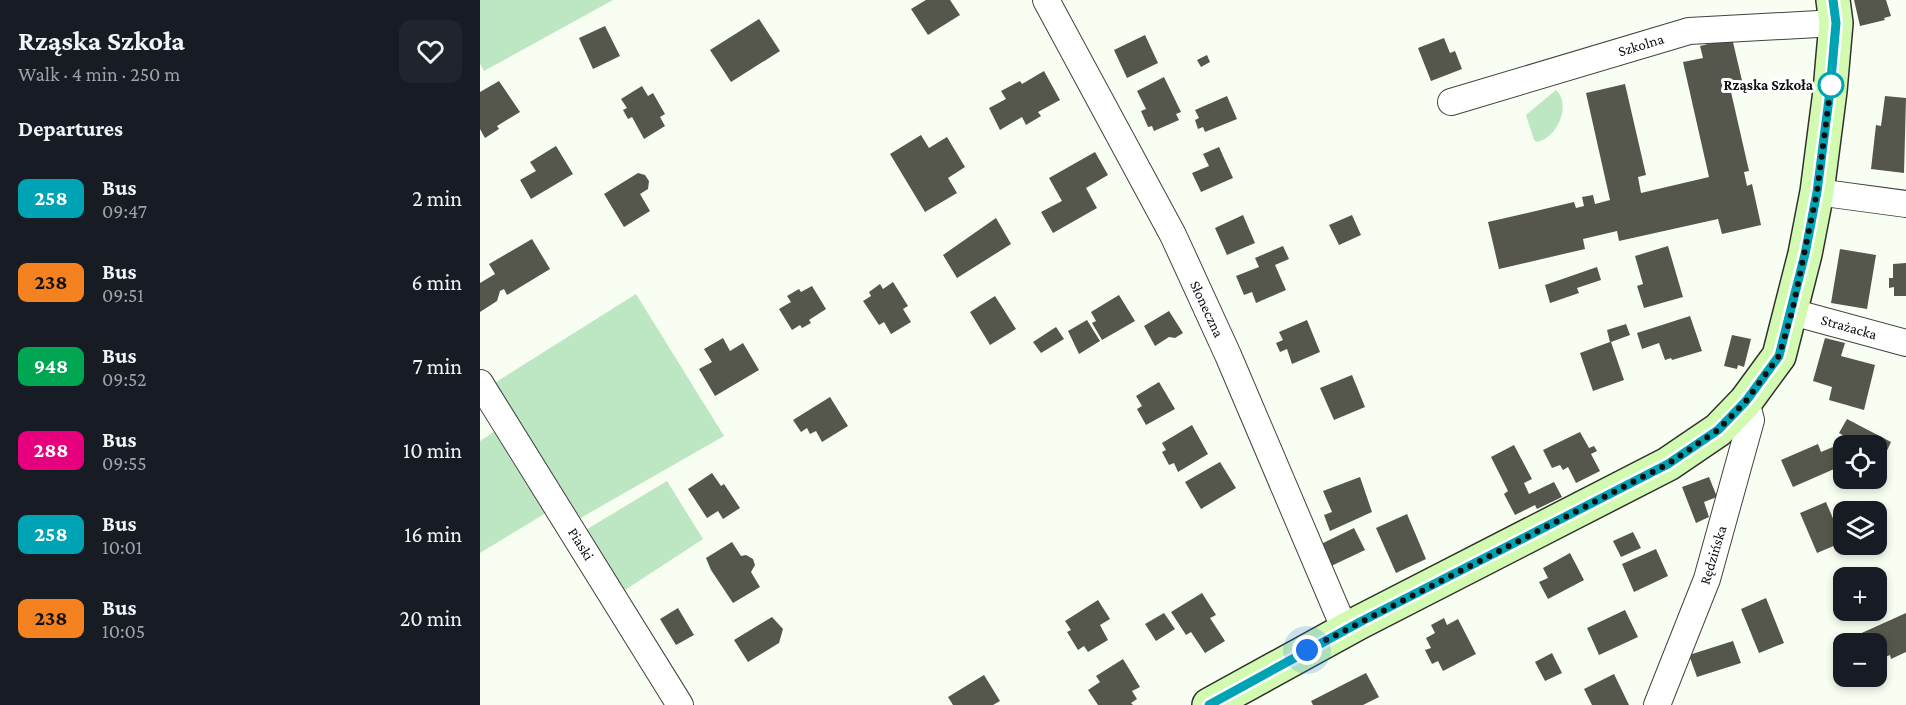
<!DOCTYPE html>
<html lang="en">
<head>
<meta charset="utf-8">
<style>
  body { margin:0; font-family:"Crimson Pro",serif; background:#20242c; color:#f1f3f6; height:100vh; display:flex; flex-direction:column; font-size:22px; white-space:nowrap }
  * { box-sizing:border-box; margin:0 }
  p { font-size:20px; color:#9ea1a6 }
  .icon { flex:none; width:33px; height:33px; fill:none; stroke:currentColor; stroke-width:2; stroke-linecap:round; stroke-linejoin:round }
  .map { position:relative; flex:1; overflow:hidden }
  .details { display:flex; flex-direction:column; background:#171b24; width:480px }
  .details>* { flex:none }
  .badge { padding:0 12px; border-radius:9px; font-size:21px; line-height:39px }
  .tools { position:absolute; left:1353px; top:435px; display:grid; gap:12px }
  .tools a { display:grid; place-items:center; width:54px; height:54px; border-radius:12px; background:#171b24; box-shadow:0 3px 9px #0003; font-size:30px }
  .you { position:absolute; width:30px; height:30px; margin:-15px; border:4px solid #fff; border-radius:50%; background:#1a73e8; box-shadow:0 0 0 9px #1a73e833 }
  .map>.badge { position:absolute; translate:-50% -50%; box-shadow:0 0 0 3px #fff }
  h2 { padding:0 18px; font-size:22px; line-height:54px }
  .round { display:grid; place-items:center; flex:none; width:63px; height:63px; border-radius:12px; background:#20242c }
  .overview { display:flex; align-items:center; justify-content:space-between; height:102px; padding:0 18px }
  h1 { font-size:28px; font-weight:700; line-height:45px }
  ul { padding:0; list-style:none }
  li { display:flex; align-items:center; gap:18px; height:84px; padding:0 18px }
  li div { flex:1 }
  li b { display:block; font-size:22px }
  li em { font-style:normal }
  li .badge { min-width:66px; font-weight:700; text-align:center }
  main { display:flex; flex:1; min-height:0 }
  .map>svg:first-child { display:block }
  .green { fill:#bde7c2 }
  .building { fill:#56574c }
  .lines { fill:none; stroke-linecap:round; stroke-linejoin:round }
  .street-casing { stroke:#424242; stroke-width:28 }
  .secondary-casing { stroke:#313131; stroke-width:36 }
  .street { stroke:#fff; stroke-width:26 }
  .secondary { stroke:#d3fab1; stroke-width:33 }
  .line-casing { stroke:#fff; stroke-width:14 }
  .line { stroke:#00a3b4; stroke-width:9 }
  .walk { stroke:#0f0f0f; stroke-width:6; stroke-dasharray:0 10.8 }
  .stop-dot { fill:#fff; stroke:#00a3b4; stroke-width:3 }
  .labels { text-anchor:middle; stroke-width:6; stroke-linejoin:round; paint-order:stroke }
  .street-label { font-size:15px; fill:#0f0f0f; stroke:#fff }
  .stop-label { font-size:15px; font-weight:bold; fill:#0f0f0f; stroke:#fff; text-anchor:end }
</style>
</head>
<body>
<main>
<section class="details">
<div class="overview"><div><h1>Rząska Szkoła</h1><p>Walk · 4 min · 250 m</p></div><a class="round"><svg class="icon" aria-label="heart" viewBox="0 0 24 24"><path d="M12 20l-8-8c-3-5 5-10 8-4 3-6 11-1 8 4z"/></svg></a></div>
<h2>Departures</h2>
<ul>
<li><span class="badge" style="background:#00a3b4;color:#fff">258</span><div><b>Bus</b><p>09:47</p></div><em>2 min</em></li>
<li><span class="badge" style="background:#f58220;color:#111">238</span><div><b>Bus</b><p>09:51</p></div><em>6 min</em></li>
<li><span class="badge" style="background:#00a651;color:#fff">948</span><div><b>Bus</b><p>09:52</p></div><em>7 min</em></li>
<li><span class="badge" style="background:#e6007e;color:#fff">288</span><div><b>Bus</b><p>09:55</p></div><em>10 min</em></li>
<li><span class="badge" style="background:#00a3b4;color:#fff">258</span><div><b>Bus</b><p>10:01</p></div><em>16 min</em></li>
<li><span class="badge" style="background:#f58220;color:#111">238</span><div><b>Bus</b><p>10:05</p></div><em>20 min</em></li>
</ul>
</section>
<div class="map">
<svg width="1426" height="705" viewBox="0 0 1426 705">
  <rect width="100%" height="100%" fill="#f8fef1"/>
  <g class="green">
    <path d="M 0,0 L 133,0 L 4,71 L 0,64 Z"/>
    <path d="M 1076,90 C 1092,105 1077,138 1057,142 L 1054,140 L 1046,115 Z"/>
    <path d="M 156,294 L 244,436 L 97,520 L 13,384 Z"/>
    <path d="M 17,430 L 66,513 L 0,553 L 0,441 Z"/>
    <path d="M 187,481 L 223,539 L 142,592 L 104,531 Z"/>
  </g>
  <g class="building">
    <path d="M 446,0 L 470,0 L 480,15 L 448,35 L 431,9 Z"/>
    <path d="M 1374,0 L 1406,0 L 1411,16 L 1404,18 L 1405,20 L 1380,26 Z"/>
    <path d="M 279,19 L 300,51 L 251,82 L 230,50 Z"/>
    <path d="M 125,26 L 140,56 L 113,69 L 99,38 Z"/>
    <path d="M 665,35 L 678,63 L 647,78 L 634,50 Z"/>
    <path d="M 964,38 L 970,53 L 975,51 L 982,69 L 951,81 L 938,48 Z"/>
    <path d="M 1252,38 L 1264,89 L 1251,92 L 1269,171 L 1264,172 L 1267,186 L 1272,184 L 1281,225 L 1242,234 L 1238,219 L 1139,241 L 1137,231 L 1103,239 L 1105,249 L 1019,269 L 1008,222 L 1094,202 L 1096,208 L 1104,206 L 1102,197 L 1113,195 L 1115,204 L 1130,200 L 1106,93 L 1145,84 L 1166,175 L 1158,177 L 1161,193 L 1229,177 L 1203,62 L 1223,58 L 1220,46 Z"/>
    <path d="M 727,55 L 730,62 L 721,67 L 717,60 Z"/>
    <path d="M 564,71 L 580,100 L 558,112 L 561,116 L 546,125 L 542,117 L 520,130 L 509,108 L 526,99 L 521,91 L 540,81 L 542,84 Z"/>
    <path d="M 684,77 L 701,112 L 696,114 L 699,120 L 674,131 L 672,126 L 668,127 L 661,111 L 666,109 L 657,91 Z"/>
    <path d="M 19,81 L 40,112 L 17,126 L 19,129 L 5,138 L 0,129 L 0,92 Z"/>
    <path d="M 162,86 L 168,96 L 173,93 L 185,114 L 180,117 L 185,126 L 164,139 L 152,117 L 148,119 L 143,110 L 147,108 L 141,99 Z"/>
    <path d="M 747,96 L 757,119 L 725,132 L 723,127 L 718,129 L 715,120 L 719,118 L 715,110 Z"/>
    <path d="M 1405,96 L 1426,98 L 1424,173 L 1391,169 L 1396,125 L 1401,126 Z"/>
    <path d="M 441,135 L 449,148 L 467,137 L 485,167 L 468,178 L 477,193 L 445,212 L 410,154 Z"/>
    <path d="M 76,146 L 93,174 L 51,199 L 40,180 L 56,171 L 50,162 Z"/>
    <path d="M 739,147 L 753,178 L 721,192 L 712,173 L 729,166 L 723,154 Z"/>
    <path d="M 615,152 L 628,175 L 606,188 L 617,208 L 573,233 L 561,212 L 582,201 L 569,178 Z"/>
    <path d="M 158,173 L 165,175 L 169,181 L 168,189 L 160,194 L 170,211 L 144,227 L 124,194 Z"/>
    <path d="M 763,215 L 775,243 L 747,255 L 735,228 Z"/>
    <path d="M 872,215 L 881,235 L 859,245 L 849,225 Z"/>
    <path d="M 516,218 L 531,244 L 477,278 L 463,255 Z"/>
    <path d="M 52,239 L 70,269 L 27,295 L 24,289 L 20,291 L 17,301 L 0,312 L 0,283 L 15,274 L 9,264 Z"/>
    <path d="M 803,246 L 809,259 L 795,265 L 806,290 L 776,303 L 772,292 L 764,295 L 756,276 L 779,267 L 775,258 Z"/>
    <path d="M 1188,246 L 1203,297 L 1164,308 L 1157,286 L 1163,284 L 1155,256 Z"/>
    <path d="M 1360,249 L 1396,255 L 1387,309 L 1351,303 Z"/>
    <path d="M 1426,263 L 1426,296 L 1414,296 L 1414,287 L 1409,288 L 1409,278 L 1413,278 L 1413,264 Z"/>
    <path d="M 1117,267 L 1121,280 L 1097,288 L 1099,293 L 1070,303 L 1065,285 Z"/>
    <path d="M 413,282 L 428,306 L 423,309 L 431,322 L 411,334 L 404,322 L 399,325 L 383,301 L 391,296 L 389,292 L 400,284 L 403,289 Z"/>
    <path d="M 332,286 L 346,309 L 329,320 L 331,323 L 322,328 L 320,325 L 312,330 L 299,309 L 311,302 L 307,296 L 319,289 L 321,292 Z"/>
    <path d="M 639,295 L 655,321 L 622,340 L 612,323 L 616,321 L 611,312 Z"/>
    <path d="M 515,296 L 536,329 L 510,345 L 490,312 Z"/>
    <path d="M 689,311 L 703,333 L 695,338 L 689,337 L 675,346 L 664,326 Z"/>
    <path d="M 1210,316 L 1222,351 L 1192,360 L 1191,358 L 1185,360 L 1179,343 L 1162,349 L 1157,333 Z"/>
    <path d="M 607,320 L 620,341 L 599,354 L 588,331 Z"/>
    <path d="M 827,320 L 840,352 L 812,364 L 807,349 L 800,352 L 796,343 L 803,340 L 799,332 Z"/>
    <path d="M 1146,324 L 1150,335 L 1131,342 L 1144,380 L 1113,391 L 1100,353 L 1130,342 L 1127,330 Z"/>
    <path d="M 576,327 L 584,339 L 561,353 L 553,342 Z"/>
    <path d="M 1252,335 L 1271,339 L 1264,367 L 1258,365 L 1257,369 L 1244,366 Z"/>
    <path d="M 243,338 L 250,351 L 263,343 L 279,370 L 235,396 L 219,369 L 232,362 L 224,349 Z"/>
    <path d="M 1345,338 L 1365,343 L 1361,356 L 1395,365 L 1384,410 L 1349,400 L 1352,387 L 1333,381 Z"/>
    <path d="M 872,375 L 885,407 L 854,420 L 840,388 Z"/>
    <path d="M 679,382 L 695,409 L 666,425 L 657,409 L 662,406 L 656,396 Z"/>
    <path d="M 350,397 L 368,426 L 342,442 L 336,431 L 330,434 L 327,428 L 321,432 L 313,420 Z"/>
    <path d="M 1367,419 L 1411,442 L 1404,457 L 1396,453 L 1396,446 L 1383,446 L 1359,433 Z"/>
    <path d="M 712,425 L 728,454 L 698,472 L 694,463 L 689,465 L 682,452 L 686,450 L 682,443 Z"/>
    <path d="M 1100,432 L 1109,448 L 1114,446 L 1117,451 L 1111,454 L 1120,471 L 1096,483 L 1088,467 L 1083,470 L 1080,465 L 1072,468 L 1063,450 Z"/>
    <path d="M 1338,444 L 1341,452 L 1353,447 L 1361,466 L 1313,487 L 1301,460 Z"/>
    <path d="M 1034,445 L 1052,479 L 1044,483 L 1049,494 L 1074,482 L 1082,497 L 1057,509 L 1055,505 L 1035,515 L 1024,494 L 1028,491 L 1011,457 Z"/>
    <path d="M 740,462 L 756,488 L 721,509 L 705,482 Z"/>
    <path d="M 232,473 L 241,486 L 244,484 L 260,508 L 243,519 L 238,511 L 227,518 L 208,489 Z"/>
    <path d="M 880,477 L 892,512 L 850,531 L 844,515 L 852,512 L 843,491 Z"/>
    <path d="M 1229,477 L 1237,497 L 1224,502 L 1229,517 L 1216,523 L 1202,487 Z"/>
    <path d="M 1346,502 L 1363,542 L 1337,553 L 1320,513 Z"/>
    <path d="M 927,514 L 946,559 L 916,573 L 896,528 Z"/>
    <path d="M 874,528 L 885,550 L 849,567 L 839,545 Z"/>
    <path d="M 1153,532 L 1161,548 L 1141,557 L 1133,541 Z"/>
    <path d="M 252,542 L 261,556 L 266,555 L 273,559 L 275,565 L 271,572 L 280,587 L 253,603 L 231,570 L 226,558 Z"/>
    <path d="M 1176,549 L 1188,576 L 1154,592 L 1142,564 Z"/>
    <path d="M 1090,553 L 1104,580 L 1068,599 L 1059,582 L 1068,578 L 1063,568 Z"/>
    <path d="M 722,593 L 736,615 L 730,618 L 745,641 L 725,653 L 711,632 L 706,635 L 691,612 Z"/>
    <path d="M 1286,598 L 1304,643 L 1279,653 L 1261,609 Z"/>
    <path d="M 618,600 L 630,619 L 620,625 L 628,640 L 608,652 L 604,646 L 598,650 L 587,632 L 591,630 L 585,621 Z"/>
    <path d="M 198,608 L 214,635 L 196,645 L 180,619 Z"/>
    <path d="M 1145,610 L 1158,637 L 1119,655 L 1107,628 Z"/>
    <path d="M 684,613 L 695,629 L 676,641 L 665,624 Z"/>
    <path d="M 1426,613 L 1426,652 L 1411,659 L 1410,655 L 1396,661 L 1396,644 L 1379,644 L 1375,636 Z"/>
    <path d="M 292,617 L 303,629 L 299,643 L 268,662 L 254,640 Z"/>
    <path d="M 964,618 L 967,625 L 978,619 L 996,654 L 963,671 L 958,661 L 952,664 L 945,650 L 951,648 L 946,638 L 955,633 L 951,625 Z"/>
    <path d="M 1253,641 L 1261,663 L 1217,677 L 1209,655 Z"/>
    <path d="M 1072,653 L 1082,673 L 1065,681 L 1055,662 Z"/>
    <path d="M 643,659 L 660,687 L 652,691 L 657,699 L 651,703 L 653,705 L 618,705 L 608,690 L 620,682 L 616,676 Z"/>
    <path d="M 886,673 L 899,697 L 883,705 L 833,705 L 831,701 Z"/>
    <path d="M 1134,674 L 1149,705 L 1112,705 L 1104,689 Z"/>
    <path d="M 504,675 L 520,701 L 513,705 L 473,705 L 468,697 Z"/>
  </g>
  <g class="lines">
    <g class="street-casing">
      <g id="street">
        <path d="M 566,0 L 693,235 L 748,355 L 865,630"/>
        <path d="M 971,102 L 1209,31 L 1356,23"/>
        <path d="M 1337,192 L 1426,204"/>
        <path d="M 1312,312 L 1426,343"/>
        <path d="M 0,383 L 200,705"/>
        <path d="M 1177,705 L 1227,579 L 1271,420 L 1266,401"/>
      </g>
    </g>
    <g class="secondary-casing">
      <path id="secondary" d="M 729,705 L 880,622 L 1188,464 L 1238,430 L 1266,401 L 1299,356 L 1325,254 L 1337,192 L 1350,91 L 1356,23 L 1353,0"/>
    </g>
    <use href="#street" class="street"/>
    <use href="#secondary" class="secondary"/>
  </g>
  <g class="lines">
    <g class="line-casing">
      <path id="line" d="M 729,705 L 880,622 L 1188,464 L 1238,430 L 1266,401 L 1299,356 L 1325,254 L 1337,192 L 1350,91 L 1356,23 L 1353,0"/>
    </g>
    <use href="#line" class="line"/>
    <path class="walk" d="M 827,650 L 1188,464 L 1238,430 L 1266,401 L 1299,356 L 1312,312 L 1337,192 L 1351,85"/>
  </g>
  <circle class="stop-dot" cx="1351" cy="85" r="12"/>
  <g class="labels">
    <g class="street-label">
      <text transform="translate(1161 45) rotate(-17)" y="5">Szkolna</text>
      <text transform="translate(727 309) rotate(65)" y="5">Słoneczna</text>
      <text transform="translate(1369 327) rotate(16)" y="5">Strażacka</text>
      <text transform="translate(101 544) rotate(58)" y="5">Piaski</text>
      <text transform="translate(1233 555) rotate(-73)" y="5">Rędzińska</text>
    </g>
    <g class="stop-label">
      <text x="1333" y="90">Rząska Szkoła</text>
    </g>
  </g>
</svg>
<div class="tools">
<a><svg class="icon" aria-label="locate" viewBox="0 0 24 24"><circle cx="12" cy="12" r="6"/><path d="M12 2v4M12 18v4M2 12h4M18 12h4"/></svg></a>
<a><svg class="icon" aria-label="layers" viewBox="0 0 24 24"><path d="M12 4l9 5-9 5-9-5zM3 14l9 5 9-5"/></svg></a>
<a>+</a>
<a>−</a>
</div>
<div class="you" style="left:827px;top:650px"></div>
</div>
</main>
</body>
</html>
